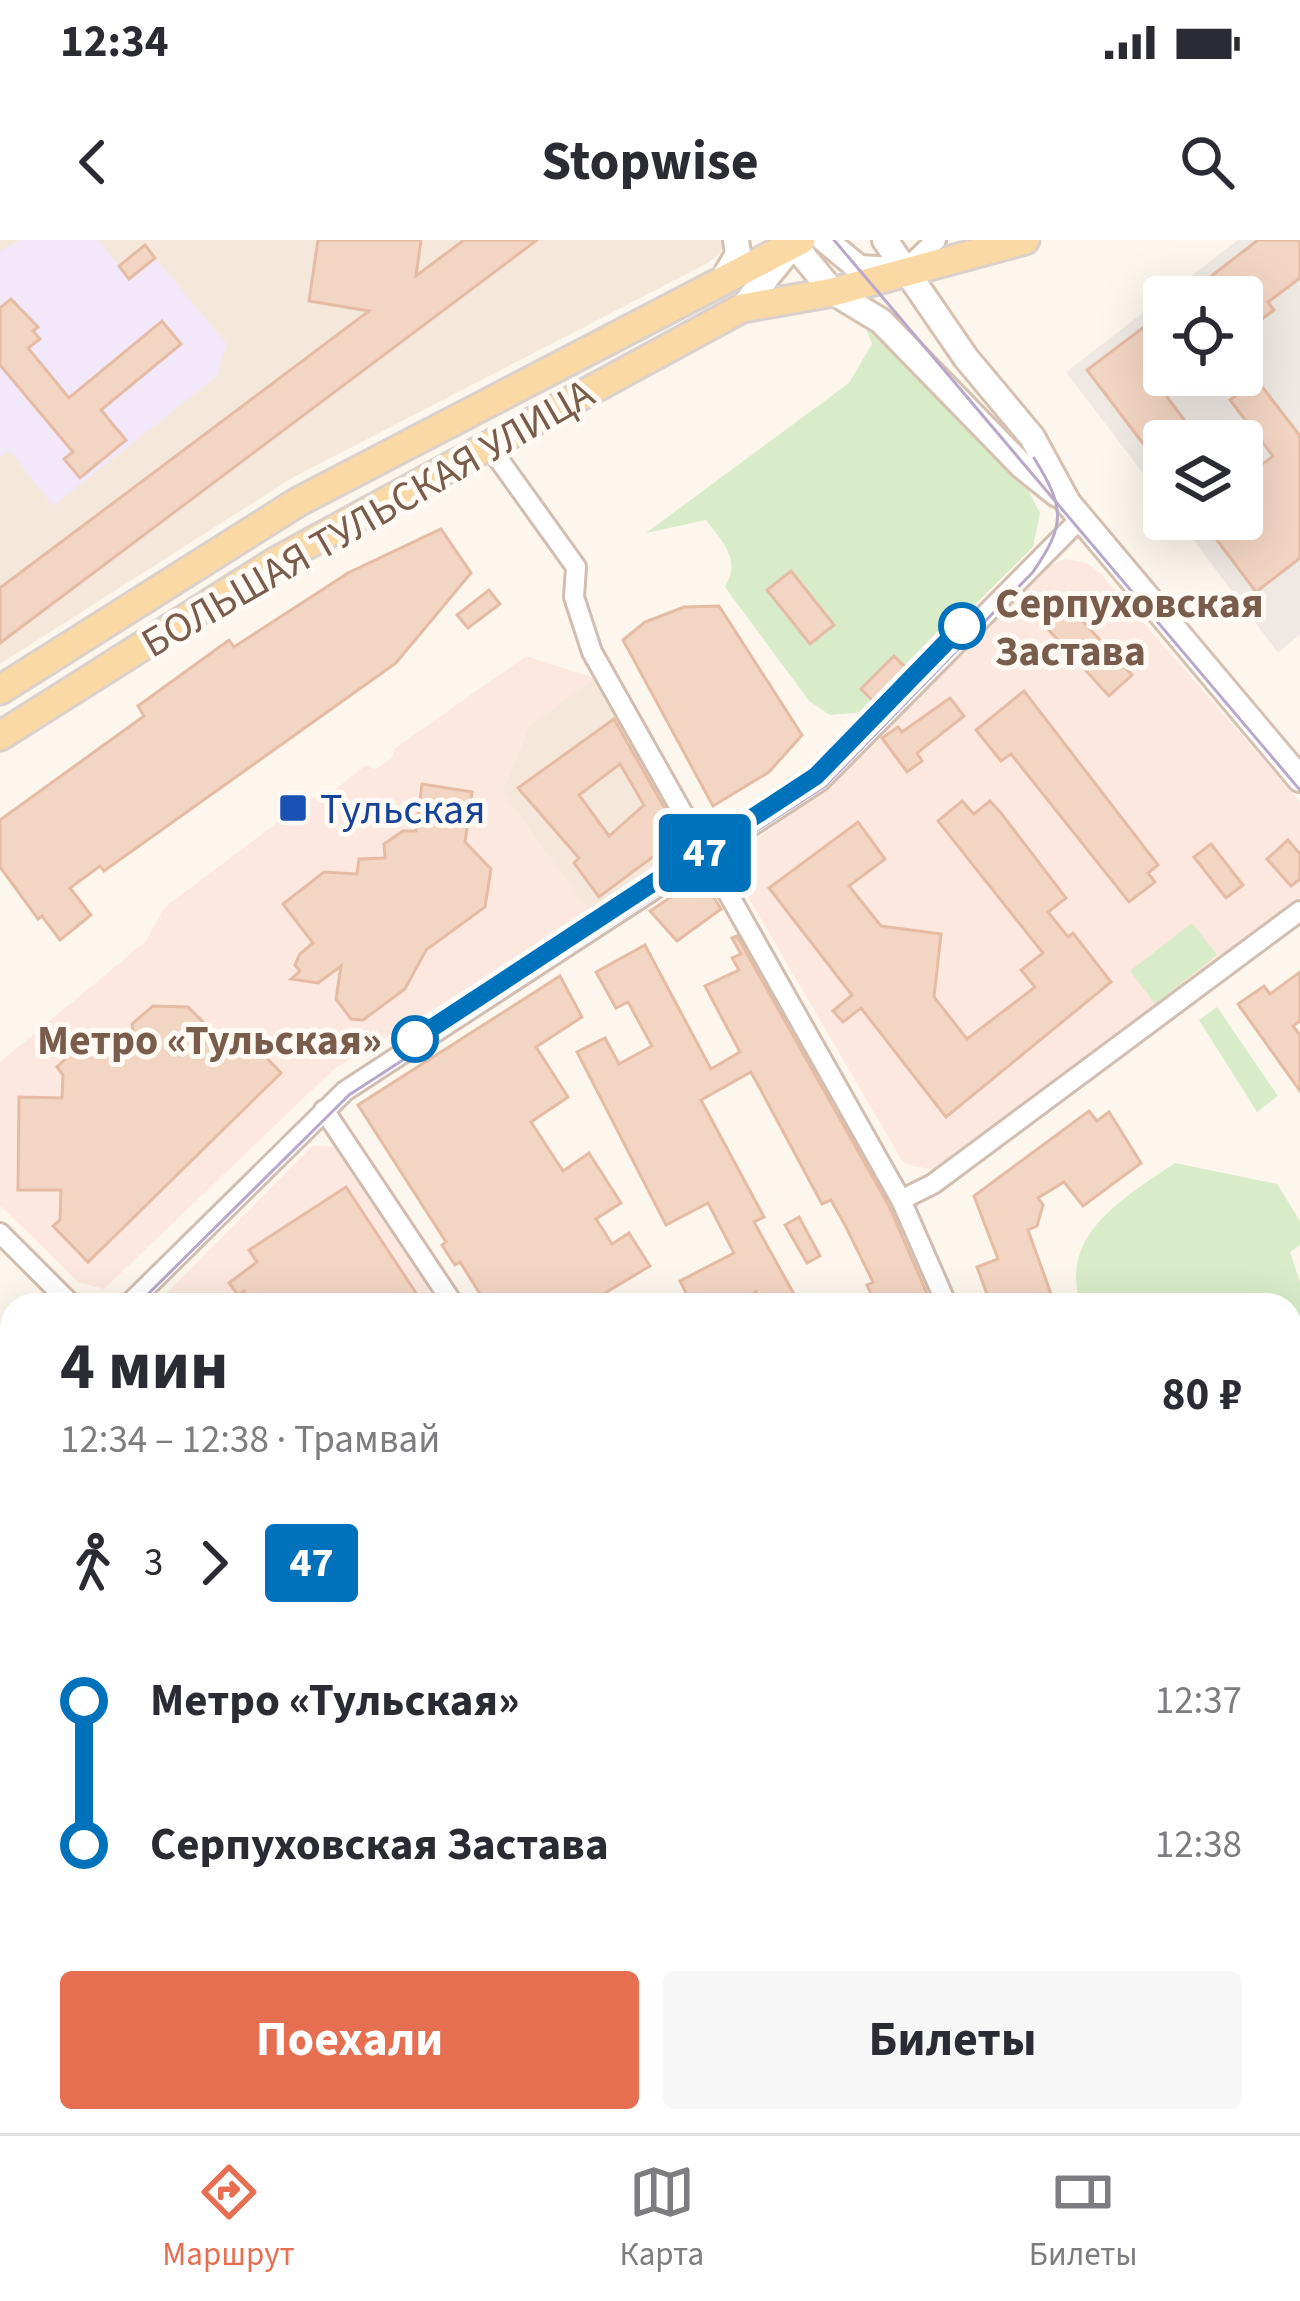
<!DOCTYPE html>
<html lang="ru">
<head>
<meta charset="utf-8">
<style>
  body { margin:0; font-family:"Source Sans 3",sans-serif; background:#f7f7f7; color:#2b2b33; height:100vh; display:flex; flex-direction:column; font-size:45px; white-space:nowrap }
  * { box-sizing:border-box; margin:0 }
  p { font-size:39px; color:#7c7c81 }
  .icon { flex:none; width:66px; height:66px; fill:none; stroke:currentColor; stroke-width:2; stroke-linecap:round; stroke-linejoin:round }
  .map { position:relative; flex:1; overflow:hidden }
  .panel { position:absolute; left:0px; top:1053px; width:1302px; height:840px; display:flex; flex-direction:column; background:#fff; border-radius:36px 36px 0 0; box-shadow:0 12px 48px #0002 }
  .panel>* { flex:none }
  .badge { padding:0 24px; border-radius:9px; font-size:42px; line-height:78px }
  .buttons { position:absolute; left:1143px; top:36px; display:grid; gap:24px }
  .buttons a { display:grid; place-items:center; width:120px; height:120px; border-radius:12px; background:#fff; box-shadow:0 12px 48px #0002; font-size:60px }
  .map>.badge { position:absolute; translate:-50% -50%; box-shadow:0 0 0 6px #fff }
  .legs { display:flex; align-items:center; gap:18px; height:132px; padding:0 60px; font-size:39px }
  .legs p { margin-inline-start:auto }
  .head { display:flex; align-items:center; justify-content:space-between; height:204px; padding:0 60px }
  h1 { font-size:66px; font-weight:700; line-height:90px }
  .cta { display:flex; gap:24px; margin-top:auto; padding:24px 60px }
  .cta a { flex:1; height:138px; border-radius:12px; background:#e76f51; color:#fff; font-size:48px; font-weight:700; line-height:138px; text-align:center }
  .cta a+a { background:#f7f7f7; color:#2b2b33 }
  ul { padding:0 60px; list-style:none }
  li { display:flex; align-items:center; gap:42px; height:144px; font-size:45px }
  li i { display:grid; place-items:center; width:18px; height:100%; margin:0 15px; background:currentColor }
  li i::after { content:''; width:30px; height:30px; margin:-15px; border:9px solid; border-radius:50%; background:#fff }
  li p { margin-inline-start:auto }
  li:first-child i { background:linear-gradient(#0000 50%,currentColor 0) }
  li:last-child i { background:linear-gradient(currentColor 50%,#0000 0) }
  .status { display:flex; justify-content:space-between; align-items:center; height:84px; padding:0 60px; background:#fff; direction:ltr }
  .status svg { height:33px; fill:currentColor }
  header { display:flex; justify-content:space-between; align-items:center; height:156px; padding:0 60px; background:#fff; font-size:54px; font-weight:700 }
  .tab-bar { display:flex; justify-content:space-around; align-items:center; height:168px; border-top:3px solid #e1e1e2; background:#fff; font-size:33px; color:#7c7c81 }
  .tab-bar a { display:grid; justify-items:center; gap:6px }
  .tab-bar .active { color:#e76f51 }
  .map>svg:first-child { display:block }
  .residential { fill:#f5e8da }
  .commercial { fill:#fde8e0 }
  .industrial { fill:#efe9e4; fill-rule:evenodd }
  .education { fill:#f3e8fa }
  .green { fill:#d8ecc9 }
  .water { fill:#bfe3e8; stroke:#a5d3da; stroke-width:3 }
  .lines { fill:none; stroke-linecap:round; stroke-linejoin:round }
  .ferry { stroke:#437c86; stroke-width:3; stroke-dasharray:15 12; stroke-linecap:butt }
  .building { fill:#f3d5c3; stroke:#e6bba3; stroke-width:3; fill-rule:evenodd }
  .minor-casing { stroke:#d1beb0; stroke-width:24 }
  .secondary-casing { stroke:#d6c0b0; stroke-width:30 }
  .primary-casing { stroke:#dad1cd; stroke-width:33 }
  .minor { stroke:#fff; stroke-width:18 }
  .secondary { stroke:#fff; stroke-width:24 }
  .primary { stroke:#fbd9a5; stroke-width:27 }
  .tram { stroke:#b9a8c9; stroke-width:3 }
  .rail-casing { stroke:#b9a8c9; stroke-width:9 }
  .rail { stroke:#fffaf3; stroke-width:4.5; stroke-dasharray:14; stroke-linecap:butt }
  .line-1-casing { stroke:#fff; stroke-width:27 }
  .line-1 { stroke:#0072bc; stroke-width:18 }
  .stop-1-dot { fill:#fff; stroke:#0072bc; stroke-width:6 }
  .transit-dot { fill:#1a4fb4; stroke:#fffaf3; stroke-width:4.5 }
  .labels { text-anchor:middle; stroke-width:10; stroke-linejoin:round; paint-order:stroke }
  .street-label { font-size:42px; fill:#7a5c4d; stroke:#fffaf3 }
  .stop-label { font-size:42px; font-weight:bold; fill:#7a5c4d; stroke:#fffaf3; text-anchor:start }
  .transit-label { font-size:42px; fill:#164399; stroke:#fffaf3; text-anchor:start }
</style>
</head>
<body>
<div class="status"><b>12:34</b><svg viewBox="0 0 49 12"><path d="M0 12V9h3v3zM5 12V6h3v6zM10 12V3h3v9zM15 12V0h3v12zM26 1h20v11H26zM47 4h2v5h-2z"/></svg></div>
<header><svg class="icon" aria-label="back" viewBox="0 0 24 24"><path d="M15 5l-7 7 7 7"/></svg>Stopwise<svg class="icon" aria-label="search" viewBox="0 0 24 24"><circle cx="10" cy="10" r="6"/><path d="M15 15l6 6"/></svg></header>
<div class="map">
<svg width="1300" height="1893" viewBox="0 0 1300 1893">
  <rect width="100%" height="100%" fill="#fdf6ec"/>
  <g class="residential">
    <path d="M 0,0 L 724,0 L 720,14 L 706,24 L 292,238 L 0,424 Z"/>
    <path d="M 594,438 L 607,442 L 625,472 L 600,487 L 656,558 L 638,569 L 671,626 L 591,674 L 502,552 L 529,486 Z"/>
  </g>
  <g class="commercial">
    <path d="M 1064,319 L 1087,323 L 1101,334 L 1300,562 L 1300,658 L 1162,771 L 938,930 L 912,926 L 903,922 L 727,621 L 829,546 L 1038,332 Z"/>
    <path d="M 526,416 L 594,438 L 529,486 L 502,552 L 591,674 L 334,829 L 104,1049 L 78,1042 L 0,965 L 0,822 L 146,701 L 165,667 L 311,557 L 323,559 L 366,525 L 375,530 L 392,518 L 394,509 Z"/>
    <path d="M 312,906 L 346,907 L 452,1065 L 155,1065 Z"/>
    <path d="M 12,1208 L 12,1341 L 0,1332 L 0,1220 Z"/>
  </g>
  <g class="industrial">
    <path d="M 1238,0 L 1300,0 L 1300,394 L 1278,413 L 1178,279 L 1242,279 L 1242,201 L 1164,201 L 1164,261 L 1066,132 ZM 1164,57 L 1242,57 L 1242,135 L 1164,135 Z"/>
    <path d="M 1290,1598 L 1300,1602 L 1300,1739 L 1290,1732 Z"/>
  </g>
  <path class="education" d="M 20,0 L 98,0 L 129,38 L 155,18 L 227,104 L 216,137 L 53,266 L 10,211 L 0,217 L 0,11 Z"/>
  <g class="green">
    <path d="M 864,83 L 1015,225 L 1040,273 L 1033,307 L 867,472 L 830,475 L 809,461 L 725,347 C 741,319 724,304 706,280 L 646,293 L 849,143 L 872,104 Z"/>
    <path d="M 798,531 L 804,539 L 724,596 L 718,585 Z"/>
    <path d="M 1192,683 L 1217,715 L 1155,764 L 1130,731 Z"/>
    <path d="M 1217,767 L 1278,856 L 1257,872 L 1199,780 Z"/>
    <path d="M 1175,923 L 1277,944 L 1300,981 L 1300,1005 L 1290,1012 L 1300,1042 L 1300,1163 L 1290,1166 L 1290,1065 L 1081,1065 C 1057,995 1125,957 1175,923 Z"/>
  </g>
  <path class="water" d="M 12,1696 L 12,1881 L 1290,1881 L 1290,1825 L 1300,1834 L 1300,1893 L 0,1893 L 0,1703 Z"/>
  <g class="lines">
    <g class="ferry">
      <path d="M 839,1881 L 863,1893"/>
      <path d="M 207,1893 L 237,1881"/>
    </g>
  </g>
  <g class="building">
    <path d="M 318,0 L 421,0 L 416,36 L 464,0 L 537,0 L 0,403 L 0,348 L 369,71 L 309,61 Z"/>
    <path d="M 1258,0 L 1300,0 L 1300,38 L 1268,62 L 1274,70 L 1262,79 L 1256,71 L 1242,81 L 1242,57 L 1184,57 Z"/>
    <path d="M 145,5 L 155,18 L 129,39 L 119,26 Z"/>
    <path d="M 11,59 L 38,87 L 33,91 L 40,99 L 28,108 L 69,158 L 162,81 L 181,104 L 101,170 L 126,200 L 80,238 L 64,219 L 73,212 L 0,125 L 0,68 Z"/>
    <path d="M 1164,72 L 1164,140 L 1158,145 L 1200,201 L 1164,201 L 1164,231 L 1087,130 Z"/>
    <path d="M 1257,140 L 1300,196 L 1300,318 L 1256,352 L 1201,279 L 1242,279 L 1242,240 L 1273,216 L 1230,160 Z"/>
    <path d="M 441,289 L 471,333 L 396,423 L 104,631 L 100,626 L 70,648 L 91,675 L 60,700 L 42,676 L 38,679 L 0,627 L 0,580 L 144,476 L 138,466 L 229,400 L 234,407 L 348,333 Z"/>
    <path d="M 791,331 L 834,385 L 810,404 L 767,350 Z"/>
    <path d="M 489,350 L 500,364 L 468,388 L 457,375 Z"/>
    <path d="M 1068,365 L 1132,435 L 1109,456 L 1045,386 Z"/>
    <path d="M 719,366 L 802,495 L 769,532 L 713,566 L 623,400 L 645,382 L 684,367 Z"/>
    <path d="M 894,416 L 906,428 L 873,461 L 861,449 Z"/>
    <path d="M 1024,451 L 1158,625 L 1148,633 L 1155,642 L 1129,662 L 1011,514 L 1001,521 L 976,490 Z"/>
    <path d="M 950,458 L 964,476 L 917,513 L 922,521 L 907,532 L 882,498 L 898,487 L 902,492 Z"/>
    <path d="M 614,479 L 689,611 L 669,623 L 662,610 L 599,657 L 574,623 L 579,618 L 518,548 ZM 620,524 L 644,565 L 609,596 L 579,555 Z"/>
    <path d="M 422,544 L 472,552 L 465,602 L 491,629 L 485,667 L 426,710 L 405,749 L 363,780 L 351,779 L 336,759 L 341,726 L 318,743 L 291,739 L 300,731 L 295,725 L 300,714 L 313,703 L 283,664 L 324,632 L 357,634 L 359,619 L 385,618 L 384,604 L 403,591 L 416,591 Z"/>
    <path d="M 962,561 L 974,574 L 990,561 L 1001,573 L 1066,658 L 1048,672 L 1068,697 L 1073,693 L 1111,742 L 946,877 L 861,768 L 843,782 L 833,771 L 852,755 L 769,648 L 858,582 L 885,619 L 849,646 L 881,686 L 941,694 L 934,757 L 967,799 L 1035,747 L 1021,730 L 1043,713 L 938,581 Z"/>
    <path d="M 1288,600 L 1300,614 L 1300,639 L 1291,646 L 1267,619 Z"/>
    <path d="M 1211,604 L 1243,645 L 1226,658 L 1194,617 Z"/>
    <path d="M 701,637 L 721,669 L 677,701 L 650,671 Z"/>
    <path d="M 737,696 L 889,966 L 932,1065 L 876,1065 L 867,1045 L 873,1042 L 846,987 L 831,960 L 822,964 L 751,832 L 701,860 L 764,977 L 754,982 L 800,1065 L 763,1065 L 756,1052 L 731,1065 L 692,1065 L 680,1041 L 734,1013 L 708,963 L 666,985 L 577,812 L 605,798 L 619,824 L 652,806 L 628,762 L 616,768 L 596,732 L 645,705 L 711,829 L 740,812 L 705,746 L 739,730 L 732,718 L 741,714 L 732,698 Z"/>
    <path d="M 1300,732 L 1300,781 L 1293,786 L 1300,795 L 1300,851 L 1238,764 L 1264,746 L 1270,754 Z"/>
    <path d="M 560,736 L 582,777 L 536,807 L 568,857 L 531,882 L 563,931 L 589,913 L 621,963 L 596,979 L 612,1004 L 629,993 L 650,1026 L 585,1065 L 487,1065 L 460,1022 L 455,1025 L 442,1005 L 446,1002 L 358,865 Z"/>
    <path d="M 153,766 L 188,767 L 209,788 L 210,802 L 247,797 L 281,833 L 88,1022 L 53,986 L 60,980 L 61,950 L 18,950 L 19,857 L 62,858 L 63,835 L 57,827 L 90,797 L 96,803 L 135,803 L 132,784 Z"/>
    <path d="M 1089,871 L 1097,881 L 1109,872 L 1141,923 L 1083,966 L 1064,942 L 1038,958 L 1043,965 L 1037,986 L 1028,990 L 1055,1065 L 991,1065 L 977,1027 L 998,1019 L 974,956 Z"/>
    <path d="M 346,947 L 424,1065 L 254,1065 L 244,1051 L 238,1055 L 229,1043 L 257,1022 L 249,1010 Z"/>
    <path d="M 799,977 L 820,1016 L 807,1023 L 785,985 Z"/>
  </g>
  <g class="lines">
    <g class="minor-casing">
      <g id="minor">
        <path d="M 905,30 L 936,0"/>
        <path d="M 487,203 L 576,327 L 574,357 L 592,412 L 901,960 L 947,1065"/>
        <path d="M 324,870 L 454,1065"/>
        <path d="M 901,960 L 933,944 L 1300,671"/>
        <path d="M 0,993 L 72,1065"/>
        <path d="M 128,1065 L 345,851 L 820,541 L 1081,278"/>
        <path d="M 0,1194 L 12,1182"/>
      </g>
    </g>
    <g class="secondary-casing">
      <g id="secondary">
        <path d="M 790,0 L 833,52 L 881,81 L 1022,226 L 1057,254"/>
        <path d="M 825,0 L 859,28 L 897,30"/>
        <path d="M 885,0 L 966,118 L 1032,197 L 1068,263 L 1300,539"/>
        <path d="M 724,38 L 738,14 L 736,0"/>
        <path d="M 742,68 L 793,5"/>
        <path d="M 0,1659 L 12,1652"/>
        <path d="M 0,1680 L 12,1673"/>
        <path d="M 1290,1763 L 1300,1772"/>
        <path d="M 1290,1787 L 1300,1795"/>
      </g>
    </g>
    <g class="primary-casing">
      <g id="primary">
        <path d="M 0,450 L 298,262 L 801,0"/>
        <path d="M 0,496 L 277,321 L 742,68 L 833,52 L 1025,0"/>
        <path d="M 0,1600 L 12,1622"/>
        <path d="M 0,1697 L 12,1719"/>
        <path d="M 102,1881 L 109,1893"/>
        <path d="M 156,1881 L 163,1893"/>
      </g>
    </g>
    <use href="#minor" class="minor"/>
    <use href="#secondary" class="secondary"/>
    <use href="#primary" class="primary"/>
    <g class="tram">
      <path d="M 834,0 L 1300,550"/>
      <path d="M 137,1065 L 349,855 L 825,546 L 1033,332 C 1066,284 1065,268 1034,218"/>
      <path d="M 0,1204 L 12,1191"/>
    </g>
    <g class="rail-casing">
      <g id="rail">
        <path d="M 0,1415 L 12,1415"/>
        <path d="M 0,1448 L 12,1449"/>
        <path d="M 1290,1483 L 1300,1488"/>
      </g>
    </g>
    <use href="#rail" class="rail"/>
  </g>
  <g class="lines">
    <g class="line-1-casing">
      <path id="line-1" d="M 415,799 L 816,536 L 962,386"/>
    </g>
    <use href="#line-1" class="line-1"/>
  </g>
  <g class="stop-1-dot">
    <circle cx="962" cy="386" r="21"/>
    <circle cx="415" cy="799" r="21"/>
  </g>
  <rect class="transit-dot" x="278" y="553" width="30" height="30" rx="6"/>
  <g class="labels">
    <g class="street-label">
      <text transform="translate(367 277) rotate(-30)" y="15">БОЛЬШАЯ ТУЛЬСКАЯ УЛИЦА</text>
    </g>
    <g class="stop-label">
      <text x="995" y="377">Серпуховская<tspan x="995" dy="48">Застава</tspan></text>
      <text x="382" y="814" text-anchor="end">Метро «Тульская»</text>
    </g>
    <g class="transit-label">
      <text x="320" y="583">Тульская</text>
    </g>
  </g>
</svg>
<div class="buttons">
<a><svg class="icon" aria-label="locate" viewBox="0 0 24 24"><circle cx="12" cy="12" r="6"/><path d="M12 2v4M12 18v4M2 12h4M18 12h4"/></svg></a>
<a><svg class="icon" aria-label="layers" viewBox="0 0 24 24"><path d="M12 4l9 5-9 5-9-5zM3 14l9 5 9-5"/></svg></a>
</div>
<b class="badge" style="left:705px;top:613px;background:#0072bc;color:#fff">47</b>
<section class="panel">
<div class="head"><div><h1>4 мин</h1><p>12:34 – 12:38 · Трамвай</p></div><b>80 ₽</b></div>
<div class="legs"><svg class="icon" aria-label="walk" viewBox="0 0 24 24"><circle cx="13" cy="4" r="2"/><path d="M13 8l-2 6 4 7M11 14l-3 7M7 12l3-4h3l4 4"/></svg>3<svg class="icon" aria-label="forward" viewBox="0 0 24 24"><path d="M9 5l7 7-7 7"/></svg><b class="badge" style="background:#0072bc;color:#fff">47</b></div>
<ul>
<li><i style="color:#0072bc"></i><b>Метро «Тульская»</b><p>12:37</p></li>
<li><i style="color:#0072bc"></i><b>Серпуховская Застава</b><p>12:38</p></li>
</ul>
<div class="cta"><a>Поехали</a><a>Билеты</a></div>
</section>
</div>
<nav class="tab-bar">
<a class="active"><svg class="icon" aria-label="directions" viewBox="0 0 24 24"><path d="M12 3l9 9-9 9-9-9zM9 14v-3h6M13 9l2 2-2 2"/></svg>Маршрут</a>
<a><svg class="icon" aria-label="map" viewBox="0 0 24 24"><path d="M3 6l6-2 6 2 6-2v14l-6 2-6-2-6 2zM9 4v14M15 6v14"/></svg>Карта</a>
<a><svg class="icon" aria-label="tickets" viewBox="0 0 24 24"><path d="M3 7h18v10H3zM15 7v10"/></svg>Билеты</a>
</nav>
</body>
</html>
